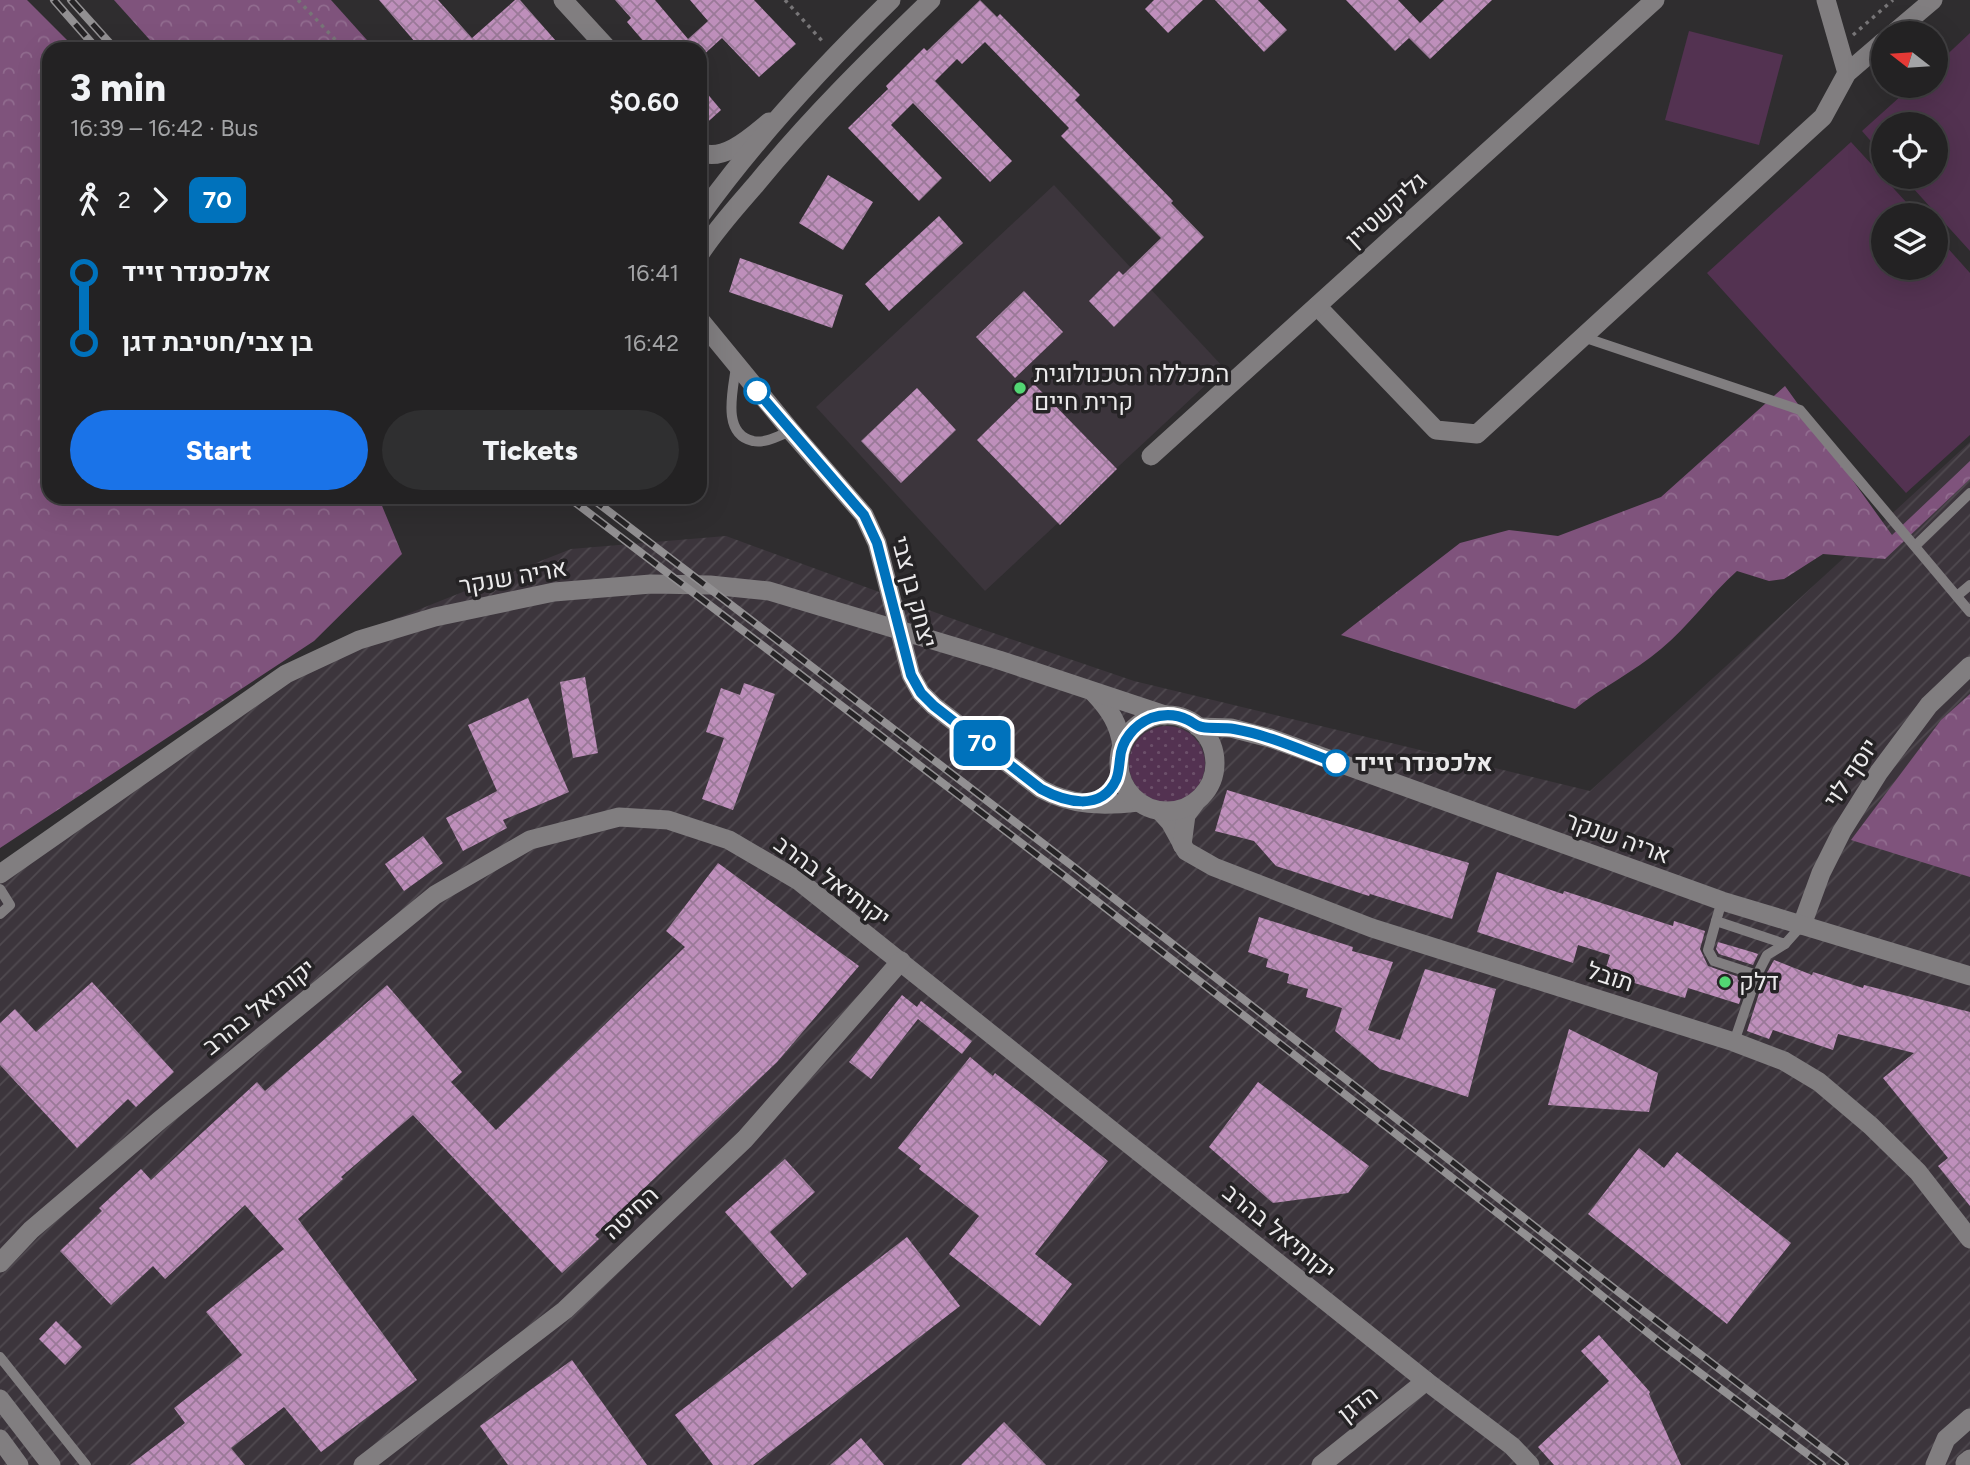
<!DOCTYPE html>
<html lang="en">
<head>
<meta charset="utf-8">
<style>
  body { margin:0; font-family:Figtree,Heebo,sans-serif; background:#2f2f30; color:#f1f3f6; height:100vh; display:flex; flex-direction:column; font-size:26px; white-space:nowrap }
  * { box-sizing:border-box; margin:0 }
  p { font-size:23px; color:#a3a4a6 }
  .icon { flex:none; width:38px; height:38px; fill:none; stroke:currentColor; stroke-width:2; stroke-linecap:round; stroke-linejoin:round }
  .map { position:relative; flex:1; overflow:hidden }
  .side { position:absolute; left:42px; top:42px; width:665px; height:462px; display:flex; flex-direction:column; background:#232223; border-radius:21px; box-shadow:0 7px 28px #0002,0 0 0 2px #403f41 }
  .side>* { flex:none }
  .badge { padding:0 14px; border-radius:10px; font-size:24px; line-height:46px }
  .needle { width:46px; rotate:287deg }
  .buttons { position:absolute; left:1871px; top:21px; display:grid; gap:14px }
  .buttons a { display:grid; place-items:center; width:77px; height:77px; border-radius:50%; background:#232223; box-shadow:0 7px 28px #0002,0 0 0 2px #403f41; font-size:35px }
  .map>.badge { position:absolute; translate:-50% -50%; box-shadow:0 0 0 4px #fff }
  .legs { display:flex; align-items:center; gap:10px; height:77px; padding:0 28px; font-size:23px }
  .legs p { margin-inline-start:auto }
  .headline { display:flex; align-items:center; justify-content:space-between; height:119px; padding:0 28px }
  h1 { font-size:38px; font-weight:800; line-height:52px }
  .button { display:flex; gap:14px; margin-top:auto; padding:14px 28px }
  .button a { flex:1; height:80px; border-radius:42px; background:#1a73e8; color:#fff; font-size:28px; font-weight:800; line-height:80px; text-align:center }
  .button a+a { background:#2f2f30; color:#f1f3f6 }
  ul { padding:0 28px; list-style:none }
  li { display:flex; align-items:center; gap:24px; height:70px; font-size:26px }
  li i { display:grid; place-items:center; width:10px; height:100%; margin:0 9px; background:currentColor }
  li i::after { content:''; width:18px; height:18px; margin:-9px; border:5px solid; border-radius:50%; background:#232223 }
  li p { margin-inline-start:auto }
  li:first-child i { background:linear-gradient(#0000 50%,currentColor 0) }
  li:last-child i { background:linear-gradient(currentColor 50%,#0000 0) }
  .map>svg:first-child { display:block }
  .built { fill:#3c353c }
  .industrial { fill:url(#industrial-furrows) }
  .green { fill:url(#green-dots) }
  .forest { fill:url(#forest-crowns) }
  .pitch { fill:#533251 }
  .building { fill:url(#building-cross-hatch) }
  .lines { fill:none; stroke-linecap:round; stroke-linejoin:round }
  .path { stroke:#777577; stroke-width:3.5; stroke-dasharray:3.5 5; stroke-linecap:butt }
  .service { stroke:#817e80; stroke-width:10 }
  .minor { stroke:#817e80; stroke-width:19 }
  .tertiary { stroke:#817e80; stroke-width:19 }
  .secondary { stroke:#817e80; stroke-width:19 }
  .rail-casing { stroke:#929092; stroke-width:8 }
  .rail { stroke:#252325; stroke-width:5; stroke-dasharray:16; stroke-linecap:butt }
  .line-1-casing { stroke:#fff; stroke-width:16 }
  .line-1 { stroke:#0072bc; stroke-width:10 }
  .poi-dot { fill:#52d673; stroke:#252325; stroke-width:2.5 }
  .stop-1-dot { fill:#fff; stroke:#0072bc; stroke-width:3.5 }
  .labels { text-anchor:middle; stroke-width:7; stroke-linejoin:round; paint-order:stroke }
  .street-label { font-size:24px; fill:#ebeaeb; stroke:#252325 }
  .poi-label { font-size:24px; fill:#ebeaeb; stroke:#252325; text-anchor:start }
  .stop-label { font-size:24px; font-weight:bold; fill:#ebeaeb; stroke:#252325; text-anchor:start }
</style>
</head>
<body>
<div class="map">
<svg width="1970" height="1465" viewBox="0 0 1970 1465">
  <defs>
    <pattern id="industrial-furrows" width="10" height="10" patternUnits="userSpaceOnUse" patternTransform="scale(1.75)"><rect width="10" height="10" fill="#3c353c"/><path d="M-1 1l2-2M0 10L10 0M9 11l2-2" fill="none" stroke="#4f494f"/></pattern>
    <pattern id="green-dots" width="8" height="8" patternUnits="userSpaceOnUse" patternTransform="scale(1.75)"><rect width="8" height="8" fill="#533251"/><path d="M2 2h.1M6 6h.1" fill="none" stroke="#6c506a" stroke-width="1.8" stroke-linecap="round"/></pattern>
    <pattern id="forest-crowns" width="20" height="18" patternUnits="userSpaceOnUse" patternTransform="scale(1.75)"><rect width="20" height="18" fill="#7f537c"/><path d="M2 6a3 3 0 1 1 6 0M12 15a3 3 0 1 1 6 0" fill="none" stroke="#916c8f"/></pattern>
    <pattern id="building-cross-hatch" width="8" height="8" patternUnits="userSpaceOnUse" patternTransform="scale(1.75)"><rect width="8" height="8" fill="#be8fbb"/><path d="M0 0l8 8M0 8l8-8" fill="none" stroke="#9a7998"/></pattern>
  </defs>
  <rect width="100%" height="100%" fill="#2f2d2f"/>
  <path class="built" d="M 1054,185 L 1224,368 L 985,591 L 816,407 Z"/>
  <path class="industrial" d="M 1970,442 L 1970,1465 L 0,1465 L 0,874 L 347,638 L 571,549 L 726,536 L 967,624 L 1134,681 L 1590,791 Z"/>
  <circle class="green" cx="1167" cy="764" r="38"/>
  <g class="forest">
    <path d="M 0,0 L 27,0 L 76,49 L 49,49 L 49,497 L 385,497 L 380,501 L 402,554 L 314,641 L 0,848 Z"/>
    <path d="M 114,0 L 331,0 L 375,49 L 158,49 Z"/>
    <path d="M 1785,386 L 1892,535 L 1970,461 L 1970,479 L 1885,559 L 1823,554 L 1784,579 L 1769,581 L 1737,571 C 1710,595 1689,626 1661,649 C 1634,672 1602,687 1575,709 L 1341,635 L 1460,543 L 1509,530 L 1558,536 L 1661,497 Z"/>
    <path d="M 1970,694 L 1970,877 L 1851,840 L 1941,720 Z"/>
  </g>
  <g class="pitch">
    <path d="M 1689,31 L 1783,55 L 1759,145 L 1665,120 Z"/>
    <path d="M 1970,33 L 1970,251 L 1903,177 L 1936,177 L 1936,124 L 1883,124 L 1883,155 L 1862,131 L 1912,86 L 1936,86 L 1936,65 Z"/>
    <path d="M 1851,142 L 1918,215 L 1883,215 L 1883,268 L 1936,268 L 1936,235 L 1970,273 L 1970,435 L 1906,493 L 1707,273 Z"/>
  </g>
  <g class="building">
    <path d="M 379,0 L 438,0 L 472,38 L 515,0 L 520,0 L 563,49 L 421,49 Z"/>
    <path d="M 615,0 L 655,0 L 688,39 L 708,21 L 690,0 L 754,0 L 796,44 L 759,77 L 722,38 L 700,58 L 700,49 L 650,49 L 627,22 L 631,18 Z"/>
    <path d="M 980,0 L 997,17 L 1000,14 L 1080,95 L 1075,100 L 1173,201 L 1171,203 L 1204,237 L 1114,327 L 1089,301 L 1119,271 L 1123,275 L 1161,238 L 1061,136 L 1069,128 L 985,42 L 962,64 L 957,59 L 935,81 L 1012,161 L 990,182 L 913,103 L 891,125 L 942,178 L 919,201 L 848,128 L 888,89 L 886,86 L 924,48 L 927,51 Z"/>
    <path d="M 1154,0 L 1203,0 L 1168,33 L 1145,9 Z"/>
    <path d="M 1215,0 L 1258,0 L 1287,30 L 1264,52 Z"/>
    <path d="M 1346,0 L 1398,0 L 1420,23 L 1444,0 L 1492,0 L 1430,59 L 1409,38 L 1395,51 Z"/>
    <path d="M 700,85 L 721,110 L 700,129 Z"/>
    <path d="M 828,175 L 873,202 L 843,250 L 799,223 Z"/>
    <path d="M 939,216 L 963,243 L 889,311 L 865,284 Z"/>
    <path d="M 740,258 L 843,295 L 832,328 L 729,292 Z"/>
    <path d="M 1024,291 L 1063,332 L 1015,378 L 976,337 Z"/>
    <path d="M 1034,384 L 1117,469 L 1060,525 L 977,440 Z"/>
    <path d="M 917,388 L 956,430 L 901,483 L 861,441 Z"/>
    <path d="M 585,677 L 598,753 L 573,758 L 560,682 Z"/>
    <path d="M 744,683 L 775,694 L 733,810 L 702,799 L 724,738 L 706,732 L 721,688 L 740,695 Z"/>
    <path d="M 528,698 L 569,792 L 503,820 L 507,828 L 463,851 L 446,818 L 497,791 L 468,725 Z"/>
    <path d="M 1227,790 L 1469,863 L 1452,919 L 1370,894 L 1369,896 L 1276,866 L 1254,841 L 1215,831 Z"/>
    <path d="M 423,836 L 443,863 L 404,891 L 385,864 Z"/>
    <path d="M 718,863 L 859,966 L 777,1062 L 595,1235 L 599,1239 L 562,1273 L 413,1115 L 341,1177 L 343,1179 L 298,1219 L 417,1380 L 321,1452 L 284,1407 L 231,1448 L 245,1465 L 130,1465 L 185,1423 L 174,1408 L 242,1355 L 206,1312 L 284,1249 L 245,1205 L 165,1279 L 153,1266 L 111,1305 L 60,1251 L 102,1211 L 99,1208 L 141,1169 L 151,1180 L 257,1082 L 265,1091 L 387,985 L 462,1072 L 451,1082 L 496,1130 L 685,947 L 666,931 Z"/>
    <path d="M 1497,872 L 1563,894 L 1564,891 L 1673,926 L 1674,921 L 1705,931 L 1700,949 L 1708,966 L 1747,980 L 1739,1004 L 1688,988 L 1685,998 L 1604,974 L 1610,955 L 1578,945 L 1573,963 L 1477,932 Z"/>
    <path d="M 1259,917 L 1353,947 L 1352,951 L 1393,962 L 1368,1030 L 1400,1040 L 1425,969 L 1496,989 L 1468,1097 L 1380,1069 L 1335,1031 L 1342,1008 L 1306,997 L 1308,989 L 1287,983 L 1289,974 L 1266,967 L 1268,959 L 1248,952 Z"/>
    <path d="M 1718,942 L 1752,952 L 1758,954 L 1753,965 L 1719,954 L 1716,949 Z"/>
    <path d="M 1774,960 L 1812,975 L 1813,972 L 1863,988 L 1864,985 L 1970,1012 L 1970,1206 L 1938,1166 L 1948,1158 L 1883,1078 L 1914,1053 L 1838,1034 L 1833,1050 L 1773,1030 L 1769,1039 L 1747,1031 L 1764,978 Z"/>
    <path d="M 92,982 L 174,1072 L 136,1107 L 128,1099 L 77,1148 L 0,1065 L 0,1023 L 15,1009 L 36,1032 Z"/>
    <path d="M 902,995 L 917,1007 L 921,1001 L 972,1041 L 962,1054 L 918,1019 L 871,1079 L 849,1062 Z"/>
    <path d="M 1569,1029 L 1658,1073 L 1649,1112 L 1548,1105 Z"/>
    <path d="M 970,1057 L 993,1076 L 995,1073 L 1108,1161 L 1035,1254 L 1072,1284 L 1040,1326 L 949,1254 L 979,1216 L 919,1169 L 921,1166 L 898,1148 Z"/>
    <path d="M 1258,1082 L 1369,1166 L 1348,1193 L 1273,1203 L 1209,1147 Z"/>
    <path d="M 1639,1148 L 1664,1168 L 1677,1152 L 1791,1243 L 1727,1324 L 1588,1214 Z"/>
    <path d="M 785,1159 L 815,1192 L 770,1232 L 807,1274 L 792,1288 L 725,1212 Z"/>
    <path d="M 907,1237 L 960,1306 L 753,1465 L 713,1465 L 675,1415 Z"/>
    <path d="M 56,1321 L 82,1347 L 65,1365 L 39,1339 Z"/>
    <path d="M 1599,1335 L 1650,1392 L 1649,1394 L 1681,1465 L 1554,1465 L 1538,1447 L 1609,1381 L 1581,1351 Z"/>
    <path d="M 572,1360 L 647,1465 L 508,1465 L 480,1426 Z"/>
    <path d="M 1004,1422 L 1046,1465 L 961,1465 Z"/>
    <path d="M 861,1438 L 884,1465 L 830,1465 Z"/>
  </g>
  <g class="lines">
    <g class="path">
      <path d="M 298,0 L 344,49"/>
      <path d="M 785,0 L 824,43"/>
      <path d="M 1853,35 L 1893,0"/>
    </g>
    <g class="service">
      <path d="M 1583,337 L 1800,410 L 1970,612"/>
      <path d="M 736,366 C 734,387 720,434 753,441 C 765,444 780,435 791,431"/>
      <path d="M 1915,546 L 1970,493"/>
      <path d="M 1957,596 L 1970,585"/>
      <path d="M 0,889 L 10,905 L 0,914"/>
      <path d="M 1722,901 L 1716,921 L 1785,944 L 1802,925"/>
      <path d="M 1716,921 L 1708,950 L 1714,961 L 1757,975"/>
      <path d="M 1734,1042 L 1757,975 L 1767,955 L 1785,944"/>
      <path d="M 0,1357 L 86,1465"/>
    </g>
    <g class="minor">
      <path d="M 563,0 L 608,49"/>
      <path d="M 1826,0 L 1847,73"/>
      <path d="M 1894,33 L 1933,0"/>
      <path d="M 700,152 C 723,163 752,136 769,122"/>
      <path d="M 1317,306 L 1436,430 L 1477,434 L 1823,117 L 1847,73 L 1883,42"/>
      <path d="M 1151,456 L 1655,0"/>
      <path d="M 1160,811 L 1170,822 L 1186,851 L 1214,867 L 1372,928 L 1734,1042 L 1784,1061 L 1819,1082 L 1871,1126 L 1918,1172 L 1970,1239"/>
      <path d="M 1182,845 L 1186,815 L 1195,803"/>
      <path d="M 1802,925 L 1821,873 L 1842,831 L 1879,772 L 1929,705 L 1970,666"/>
      <path d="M 0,1263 L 31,1230 L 160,1120 L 435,895 L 530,840 L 619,817 L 668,820 L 729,840 L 799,881 L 1426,1381 L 1512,1446 L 1530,1465"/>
      <path d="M 363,1465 L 565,1310 L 745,1139 L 901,961"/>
      <path d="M 1321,1465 L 1426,1381"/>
      <path d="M 1935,1465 L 1946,1439 L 1970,1418"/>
    </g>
    <g class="tertiary">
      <path d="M 700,216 C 756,138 822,67 891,0"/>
      <path d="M 700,254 C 716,229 737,206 757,183 C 811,117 870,59 931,0"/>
      <path d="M 700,320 L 791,431 L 864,515 L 877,543 L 911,675 L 921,693 L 934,706 L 1041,789 C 1072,806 1104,806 1138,802"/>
      <path d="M 1094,693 C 1110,710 1119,724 1122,746"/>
      <circle cx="1167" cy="763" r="48"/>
      <path d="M 1198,727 L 1231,728 L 1270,738 L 1722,901 L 1970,976"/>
      <path d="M 0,874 L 286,674 L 359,640 L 435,617 L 554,592 L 651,584 L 710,585 L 769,591 L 999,660 L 1165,715"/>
      <path d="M 1965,1463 L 1970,1459"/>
    </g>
    <g class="secondary">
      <path d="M 0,1399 L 51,1465"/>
      <path d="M 0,1439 L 19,1465"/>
    </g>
    <g class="rail-casing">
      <g id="rail">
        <path d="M 54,0 L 97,49"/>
        <path d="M 71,0 L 115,49"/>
        <path d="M 568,497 L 1067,878 L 1545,1250 L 1663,1345 L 1822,1465"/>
        <path d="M 590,497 L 1075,868 L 1620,1293 L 1845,1465"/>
      </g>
    </g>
    <use href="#rail" class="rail"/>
  </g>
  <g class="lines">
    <g class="line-1-casing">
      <path id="line-1" d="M 757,391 L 864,515 L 877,543 L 911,675 L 921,693 L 934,706 L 1041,789 C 1065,802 1101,812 1116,780 C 1119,773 1119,766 1120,759 C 1121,741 1134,725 1151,718 C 1163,714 1176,714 1188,720 C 1193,722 1196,726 1202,727 C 1212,729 1223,727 1234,729 C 1269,735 1303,751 1336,763"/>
    </g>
    <use href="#line-1" class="line-1"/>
  </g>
  <g class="poi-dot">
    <circle cx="1020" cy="388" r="7"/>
    <circle cx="1725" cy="982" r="7"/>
  </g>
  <g class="stop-1-dot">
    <circle cx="757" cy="391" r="12"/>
    <circle cx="1336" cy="763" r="12"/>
  </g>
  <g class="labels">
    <g class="street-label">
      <text transform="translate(1386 210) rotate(-42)" y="8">גליקשטיין</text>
      <text transform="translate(513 577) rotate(-10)" y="8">אריה שנקר</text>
      <text transform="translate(914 592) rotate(75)" y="8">יצחק בן צבי</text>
      <text transform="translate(1851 773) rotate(-56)" y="8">יוסף לוי</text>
      <text transform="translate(1618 838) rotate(20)" y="8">אריה שנקר</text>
      <text transform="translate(832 881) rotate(36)" y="8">יקותיאל בהרב</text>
      <text transform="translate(1610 977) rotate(18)" y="8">תובל</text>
      <text transform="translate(259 1007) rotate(-39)" y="8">יקותיאל בהרב</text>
      <text transform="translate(631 1213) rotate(-43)" y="8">החיטה</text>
      <text transform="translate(1279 1232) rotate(39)" y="8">יקותיאל בהרב</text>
      <text transform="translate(1358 1404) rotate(-38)" y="8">הדגן</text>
    </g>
    <g class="poi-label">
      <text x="1034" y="382">המכללה הטכנולוגית<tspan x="1034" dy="28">קרית חיים</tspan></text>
      <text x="1739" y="990">דלק</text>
    </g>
    <g class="stop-label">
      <text x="1355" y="771">אלכסנדר זייד</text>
    </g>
  </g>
</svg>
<div class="buttons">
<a><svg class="needle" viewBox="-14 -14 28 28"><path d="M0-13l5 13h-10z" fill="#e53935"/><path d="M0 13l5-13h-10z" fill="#a3a4a6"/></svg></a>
<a><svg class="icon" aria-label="locate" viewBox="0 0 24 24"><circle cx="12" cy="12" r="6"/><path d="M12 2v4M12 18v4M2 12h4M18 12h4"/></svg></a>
<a><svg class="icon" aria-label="layers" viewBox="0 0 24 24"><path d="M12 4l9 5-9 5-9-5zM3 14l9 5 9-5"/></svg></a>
</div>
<b class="badge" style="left:982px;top:743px;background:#0072bc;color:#fff">70</b>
<section class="side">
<div class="headline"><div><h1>3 min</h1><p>16:39 – 16:42 · Bus</p></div><b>$0.60</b></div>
<div class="legs"><svg class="icon" aria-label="walk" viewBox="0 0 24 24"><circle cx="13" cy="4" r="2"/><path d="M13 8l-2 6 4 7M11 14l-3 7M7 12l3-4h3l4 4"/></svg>2<svg class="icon" aria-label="forward" viewBox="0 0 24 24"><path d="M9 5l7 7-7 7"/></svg><b class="badge" style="background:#0072bc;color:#fff">70</b></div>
<ul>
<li><i style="color:#0072bc"></i><b>אלכסנדר זייד</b><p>16:41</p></li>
<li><i style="color:#0072bc"></i><b>בן צבי/חטיבת דגן</b><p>16:42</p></li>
</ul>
<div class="button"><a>Start</a><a>Tickets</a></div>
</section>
</div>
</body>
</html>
